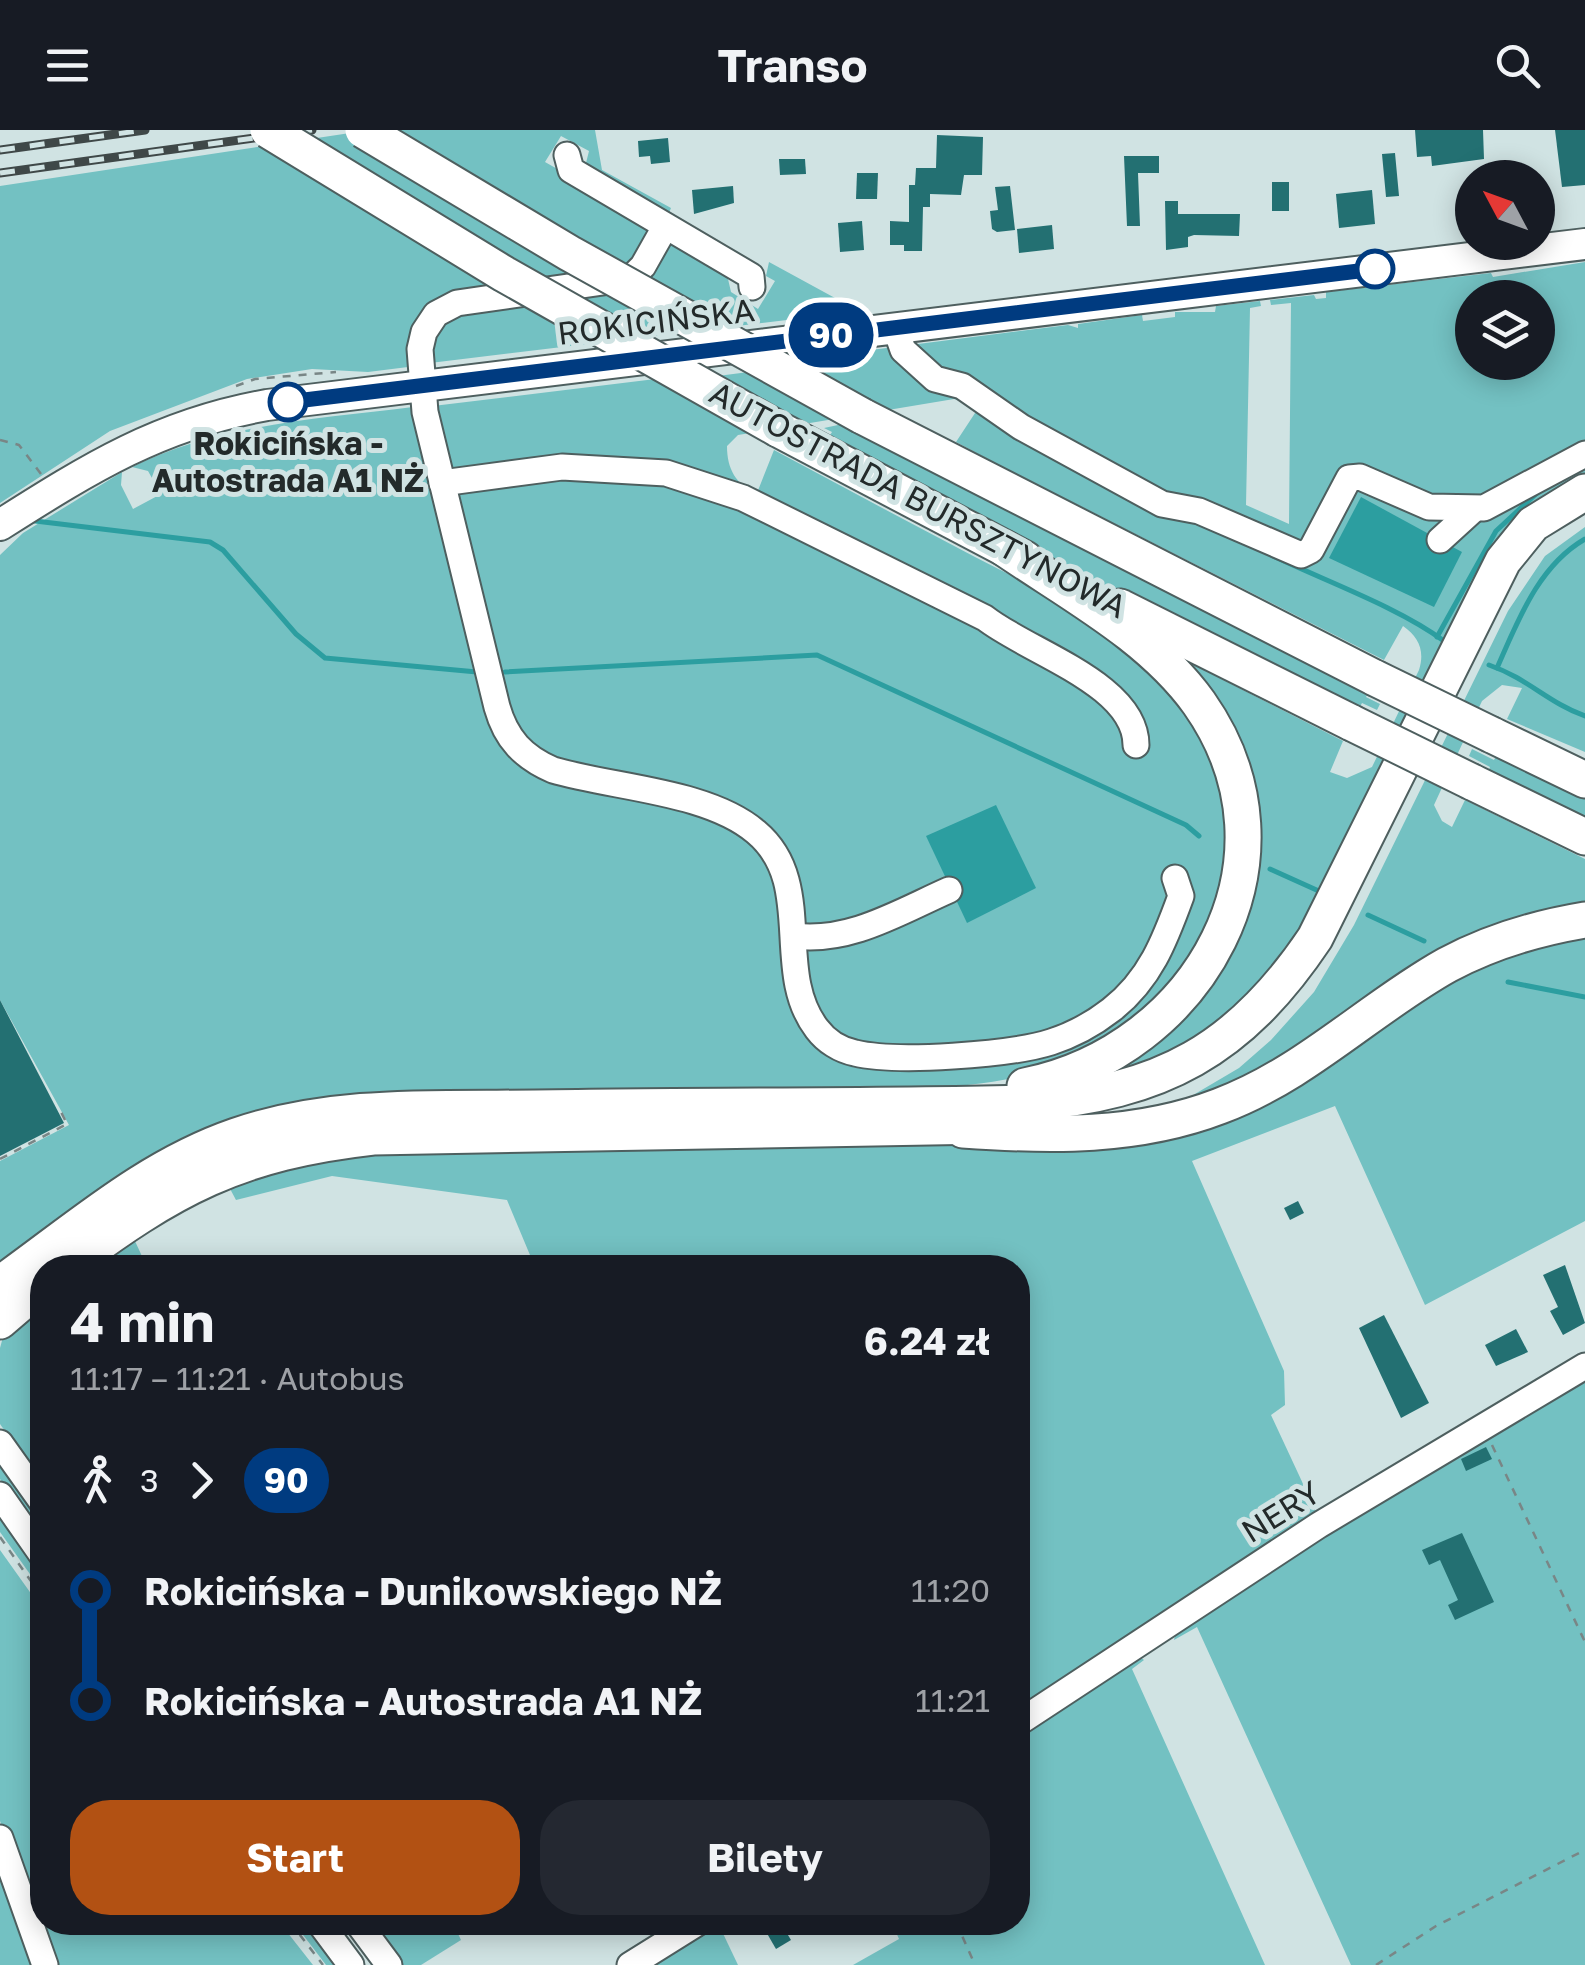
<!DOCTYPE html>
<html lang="pl">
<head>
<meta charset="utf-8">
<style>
  body { margin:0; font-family:"Golos Text",sans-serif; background:#242831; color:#f1f3f6; height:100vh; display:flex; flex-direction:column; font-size:38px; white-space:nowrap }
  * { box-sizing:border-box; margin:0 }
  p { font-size:32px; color:#9ea1a6 }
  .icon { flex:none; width:55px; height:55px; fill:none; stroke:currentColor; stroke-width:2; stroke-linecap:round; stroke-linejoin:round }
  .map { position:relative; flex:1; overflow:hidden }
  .panel { position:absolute; left:30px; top:1125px; width:1000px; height:680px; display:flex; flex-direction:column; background:#171b24; border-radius:40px; box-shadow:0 5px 25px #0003 }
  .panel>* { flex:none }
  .badge { padding:0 20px; border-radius:32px; font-size:35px; line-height:65px }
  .needle { width:65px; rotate:311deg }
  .controls { position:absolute; left:1455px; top:30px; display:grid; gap:20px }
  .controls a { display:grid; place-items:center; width:100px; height:100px; border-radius:50%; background:#171b24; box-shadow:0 5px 25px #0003; font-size:50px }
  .map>.badge { position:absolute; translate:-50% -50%; box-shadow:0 0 0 5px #fff }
  .legs { display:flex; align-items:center; gap:15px; height:110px; padding:0 40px; font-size:32px }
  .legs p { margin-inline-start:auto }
  .summary { display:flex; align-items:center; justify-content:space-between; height:170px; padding:0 40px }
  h1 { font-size:55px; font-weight:700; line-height:75px }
  .action { display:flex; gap:20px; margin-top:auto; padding:20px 40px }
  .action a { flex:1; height:115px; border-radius:40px; background:#b25113; color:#fff; font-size:40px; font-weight:700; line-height:115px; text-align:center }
  .action a+a { background:#242831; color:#f1f3f6 }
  ul { padding:0 40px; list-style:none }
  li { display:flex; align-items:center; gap:35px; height:110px; font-size:38px }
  li i { display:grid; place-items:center; width:15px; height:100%; margin:0 12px; background:currentColor }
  li i::after { content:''; width:25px; height:25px; margin:-12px; border:8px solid; border-radius:50%; background:#171b24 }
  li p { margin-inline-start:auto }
  li:first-child i { background:linear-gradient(#0000 50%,currentColor 0) }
  li:last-child i { background:linear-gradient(currentColor 50%,#0000 0) }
  header { display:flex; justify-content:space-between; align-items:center; height:130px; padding:0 40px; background:#171b24; font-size:45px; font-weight:700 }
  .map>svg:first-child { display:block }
  .green { fill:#73c1c2; fill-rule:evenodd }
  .water { fill:#2c9ea0 }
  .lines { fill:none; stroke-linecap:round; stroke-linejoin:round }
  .stream { stroke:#2c9ea0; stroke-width:5 }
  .building { fill:#237072 }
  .minor-casing { stroke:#4e5f5f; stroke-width:29 }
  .major-casing { stroke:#4e5f5f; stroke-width:34 }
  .highway-casing { stroke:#4e5f5f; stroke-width:39 }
  .path { stroke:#798686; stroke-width:2.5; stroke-dasharray:8 8; stroke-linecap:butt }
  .minor { stroke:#fff; stroke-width:25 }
  .major { stroke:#fff; stroke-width:30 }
  .highway { stroke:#fff; stroke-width:35 }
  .rail-casing { stroke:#3f4848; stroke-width:9 }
  .rail { stroke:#d0e3e3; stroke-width:5; stroke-dasharray:15; stroke-linecap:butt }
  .highway-bridge-casing { stroke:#4e5f5f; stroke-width:39; stroke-linecap:butt }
  .highway-bridge { stroke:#fff; stroke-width:35 }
  .line-1-casing { stroke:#fff; stroke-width:22 }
  .line-1 { stroke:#003b80; stroke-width:15 }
  .stop-1-dot { fill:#fff; stroke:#003b80; stroke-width:5 }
  .labels { text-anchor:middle; stroke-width:10; stroke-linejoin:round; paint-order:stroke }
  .street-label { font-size:32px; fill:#232a2a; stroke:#d0e3e3 }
  .stop-label { font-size:32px; font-weight:bold; fill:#232a2a; stroke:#d0e3e3 }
</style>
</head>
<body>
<header><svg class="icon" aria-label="menu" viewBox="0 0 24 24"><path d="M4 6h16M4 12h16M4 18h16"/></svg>Transo<svg class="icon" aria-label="search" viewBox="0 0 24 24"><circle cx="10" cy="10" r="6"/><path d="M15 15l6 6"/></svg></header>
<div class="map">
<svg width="1585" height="1835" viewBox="0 0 1585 1835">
  <rect width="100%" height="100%" fill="#d0e3e3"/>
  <g class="green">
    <path d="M 370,0 L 595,0 L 602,40 L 671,78 L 666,90 L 585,37 L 589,21 L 561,6 L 545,32 L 642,87 L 651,99 L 631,137 L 472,164 L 411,226 L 408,237 L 368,242 L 312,239 L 247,249 L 110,301 L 0,373 L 0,56 Z"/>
    <path d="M 667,110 L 725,136 L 731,162 L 758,179 L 775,151 L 766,146 L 769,132 L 846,174 L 845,183 L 430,233 L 435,197 L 458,182 L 617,157 Z"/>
    <path d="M 1585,132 L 1585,350 C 1532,369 1501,413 1476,460 C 1441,533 1404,605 1368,678 C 1290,837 1242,942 1047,961 C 1087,948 1123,934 1156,907 C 1239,838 1271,716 1231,615 C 1223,594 1214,571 1201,553 C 1194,542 1181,535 1176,526 L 1343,611 L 1330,642 L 1347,648 L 1372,637 L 1419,540 C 1425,521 1419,507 1403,496 L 1384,530 L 997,334 L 956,312 L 979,277 L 954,269 L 738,305 L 727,316 C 727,339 736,355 757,363 L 774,320 C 841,356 908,392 975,427 C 1043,462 1112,493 1166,548 C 1271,653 1240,841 1113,913 C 1052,948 984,954 916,960 L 357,971 C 208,984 116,1053 0,1139 L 0,1031 L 69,995 L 0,870 L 0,425 L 23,403 L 122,342 L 121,355 L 133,379 L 161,364 L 148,341 L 132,337 C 220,294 317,289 413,277 L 431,345 L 440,360 L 493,581 C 500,601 507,619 525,632 C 586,679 748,652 779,738 C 789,766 786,801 787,830 L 804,830 L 811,816 L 871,799 L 867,790 L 819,803 L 803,796 C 798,776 798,757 789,737 C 757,664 659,660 590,644 C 564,638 534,630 517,608 C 490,572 463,416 451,365 L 466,353 C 584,339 653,333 765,384 L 768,377 C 697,344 629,327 551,334 C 519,337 482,349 451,342 L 443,330 L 433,276 L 680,246 L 710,247 L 786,237 L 808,228 L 1068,195 L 1078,198 L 1078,194 L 1142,185 L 1143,191 L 1175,187 L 1175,182 L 1215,182 L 1216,176 L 1260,171 L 1261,176 L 1250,178 L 1246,375 L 1289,394 L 1291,173 L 1271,175 L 1270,170 L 1314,165 L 1316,169 L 1326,168 L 1326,162 L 1491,143 L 1493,147 ZM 1472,168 L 1538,168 L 1538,232 L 1472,232 Z"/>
    <path d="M 852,292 L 1371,557 L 1366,567 L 1380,574 L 1377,580 L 1362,573 L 1356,584 L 826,312 L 832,302 L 824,298 Z"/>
    <path d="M 1585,397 L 1585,622 L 1507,589 L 1522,558 L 1502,555 L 1482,571 L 1434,675 L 1442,691 L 1452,697 L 1465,670 L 1585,729 L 1585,780 L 1292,929 L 1161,984 L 1239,938 L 1271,910 L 1314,862 L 1354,795 L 1508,481 L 1545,426 Z"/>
    <path d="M 1472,619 L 1494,630 L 1499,620 L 1585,662 L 1585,695 L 1486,647 L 1490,637 L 1469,626 Z"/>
    <path d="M 1585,804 L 1585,1091 L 1425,1175 L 1335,976 L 1192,1031 L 1284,1241 L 1285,1275 L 1271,1285 L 1318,1386 L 1018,1584 L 1018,1138 L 535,1137 L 507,1070 L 332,1046 L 236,1070 L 228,1055 L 134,1109 L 147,1137 L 87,1138 C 181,1067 238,1035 356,1019 L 843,1010 L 1084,1013 L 1141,1007 L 1194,997 L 1243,979 L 1320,938 L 1466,842 L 1530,816 Z"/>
    <path d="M 42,1171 L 42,1354 L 0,1294 L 0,1218 L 3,1207 Z"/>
    <path d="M 1585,1245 L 1585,1835 L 1351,1835 L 1197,1497 L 1174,1510 L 1177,1497 Z"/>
    <path d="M 0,1329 L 42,1389 L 42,1409 L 0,1349 Z"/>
    <path d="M 0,1384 L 42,1443 L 42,1461 L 0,1402 Z"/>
    <path d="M 0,1420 L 42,1479 L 42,1792 L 280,1793 L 313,1835 L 53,1835 L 0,1691 Z"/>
    <path d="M 1136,1524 L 1144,1530 L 1132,1539 L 1265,1835 L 853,1835 L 899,1809 L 892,1793 L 1018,1792 L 1018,1600 Z"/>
    <path d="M 0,1725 L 39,1835 L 0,1835 Z"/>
    <path d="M 711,1792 L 718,1793 L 738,1835 L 642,1835 Z"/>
    <path d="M 294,1793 L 305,1793 L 337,1835 L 326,1835 Z"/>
    <path d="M 370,1793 L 453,1793 L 461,1810 L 421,1835 L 403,1835 Z"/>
  </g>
  <g class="water">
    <path d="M 1361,367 L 1462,422 L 1434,477 L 1329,428 Z"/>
    <path d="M 996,675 L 1036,758 L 967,793 L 926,706 Z"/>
  </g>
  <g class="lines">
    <g class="stream">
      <path d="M 27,390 L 210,412 L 223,420 L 296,504 L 325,528 L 477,542"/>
      <path d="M 1271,425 C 1325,451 1398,477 1444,511"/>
      <path d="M 1437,507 L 1496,401 L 1537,363"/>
      <path d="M 1489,535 C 1529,549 1547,572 1585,586"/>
      <path d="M 1497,538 C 1518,491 1538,436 1585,409"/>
      <path d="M 505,542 L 817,525 L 1186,695 L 1199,706"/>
      <path d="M 1270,739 L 1321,762"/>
      <path d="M 1368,785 L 1424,811"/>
      <path d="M 1508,852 L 1585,867"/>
    </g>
  </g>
  <g class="building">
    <path d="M 1415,0 L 1483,0 L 1484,29 L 1432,36 L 1431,26 L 1417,27 Z"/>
    <path d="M 1555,0 L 1585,0 L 1585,55 L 1562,57 Z"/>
    <path d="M 937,5 L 983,7 L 982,45 L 964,45 L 961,65 L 930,64 L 930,77 L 923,77 L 922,121 L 904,121 L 904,115 L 890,115 L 890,91 L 909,92 L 909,55 L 915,55 L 916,38 L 936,38 Z"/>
    <path d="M 668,8 L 670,32 L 651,34 L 650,26 L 639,27 L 638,11 Z"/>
    <path d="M 1395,23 L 1399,66 L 1386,67 L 1382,24 Z"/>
    <path d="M 1124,26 L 1159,26 L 1159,43 L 1138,43 L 1140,96 L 1127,96 Z"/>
    <path d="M 779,29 L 805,29 L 806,44 L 780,45 Z"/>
    <path d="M 857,43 L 878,43 L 877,69 L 856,69 Z"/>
    <rect x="1272" y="52" width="17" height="29"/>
    <path d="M 733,56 L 734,73 L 694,84 L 692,60 Z"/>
    <path d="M 1010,56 L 1015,100 L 997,102 L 992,99 L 990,81 L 998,80 L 995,57 Z"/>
    <path d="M 1372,60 L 1375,94 L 1339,98 L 1336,64 Z"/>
    <path d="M 1165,71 L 1178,71 L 1178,84 L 1240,84 L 1239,106 L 1194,105 L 1188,107 L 1188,117 L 1166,120 Z"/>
    <path d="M 862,91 L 864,120 L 840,122 L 838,93 Z"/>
    <path d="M 1052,95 L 1054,119 L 1019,123 L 1017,99 Z"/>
    <path d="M 0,870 L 64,993 L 0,1026 Z"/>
    <path d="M 1298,1071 L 1304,1083 L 1290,1090 L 1284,1078 Z"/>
    <path d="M 1565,1135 L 1585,1193 L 1563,1205 L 1550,1181 L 1558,1177 L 1543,1145 Z"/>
    <path d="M 1384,1185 L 1429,1273 L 1401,1288 L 1359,1198 Z"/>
    <path d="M 1516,1199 L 1528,1222 L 1496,1236 L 1485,1215 Z"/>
    <path d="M 1486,1317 L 1492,1329 L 1466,1341 L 1461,1329 Z"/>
    <path d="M 1462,1403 L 1494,1472 L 1455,1490 L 1448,1475 L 1458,1470 L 1440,1430 L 1429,1435 L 1422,1420 Z"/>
    <path d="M 780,1792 L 791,1810 L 776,1819 L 765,1800 Z"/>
  </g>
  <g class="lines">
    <g class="minor-casing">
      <g id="minor">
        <path d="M 567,25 L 571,40 L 751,146 L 752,157"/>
        <path d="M 665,97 L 643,136 L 631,148 L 457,173 L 436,184 L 424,202 L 420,219 L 425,282 L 497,577 C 506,609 523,627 553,640 C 614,658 708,661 756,702 C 817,753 772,841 817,899 C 826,911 840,920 855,923 C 896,933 1010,925 1051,912 C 1073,905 1093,894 1111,880 C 1150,850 1165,810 1181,766 L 1175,748"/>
        <path d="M 895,197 L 903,220 L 935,249 L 962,256 L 1021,297 L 1162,374 L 1199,381 L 1301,425 L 1311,420 L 1349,348 L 1360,347 L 1429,377 L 1484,378 L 1585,324"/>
        <path d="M 442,353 L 562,337 L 666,343 L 743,368 L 985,488 C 1028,522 1136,554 1136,615"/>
        <path d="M 1440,410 L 1474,379"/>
        <path d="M 794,806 C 850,813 899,782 949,760"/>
        <path d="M 0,1313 L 42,1372"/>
        <path d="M 0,1365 L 42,1425"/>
        <path d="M 1018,1593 L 1319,1395 L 1585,1236"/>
        <path d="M 0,1708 L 45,1835"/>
        <path d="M 319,1792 L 351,1835"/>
        <path d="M 357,1792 L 389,1835"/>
        <path d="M 630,1835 L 699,1792"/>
      </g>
    </g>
    <g class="major-casing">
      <path id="major" d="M 0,395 C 90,338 160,294 267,275 L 1585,114"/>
    </g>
    <g class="highway-casing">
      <g id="highway">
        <path d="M 862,286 L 1375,548"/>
        <path d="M 778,299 L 1025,429"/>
        <path d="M 1004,418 C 1071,464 1151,506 1199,573 C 1309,729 1199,921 1025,956"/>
        <path d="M 1120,477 L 1352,593"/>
        <path d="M 1492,605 L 1585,650"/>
        <path d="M 1472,652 L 1585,707"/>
        <path d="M 963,1000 C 1050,1006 1137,1008 1220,976 C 1304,945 1370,878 1447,835 C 1490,812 1537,798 1585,790"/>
        <path d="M 66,1138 C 172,1058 239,1022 373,1007 L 987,996"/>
        <path d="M 0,1154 C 76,1100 146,1037 236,1006 C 332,973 435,979 536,978 C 699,975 863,977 1027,973 C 1161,963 1240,920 1315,808 L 1503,431 L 1533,394 L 1585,362"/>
        <path d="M 0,1191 L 42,1155"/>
      </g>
    </g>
    <g class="path">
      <path d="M 236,256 L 255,249 L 336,242"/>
      <path d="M 0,310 L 19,315 L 41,344"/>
      <path d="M 0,1029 L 67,994 L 59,978"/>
      <path d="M 1492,1315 L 1585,1512"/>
      <path d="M 0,1407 L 42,1467"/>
      <path d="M 290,1792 L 323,1835"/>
      <path d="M 956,1792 L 975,1835"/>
      <path d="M 1376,1835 L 1436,1796 L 1585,1720"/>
    </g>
    <use href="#minor" class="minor"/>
    <use href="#major" class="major"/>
    <use href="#highway" class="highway"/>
    <g class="rail-casing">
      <g id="rail">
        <path d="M 0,20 L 145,0"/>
        <path d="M 0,43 L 312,0"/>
      </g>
    </g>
    <use href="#rail" class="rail"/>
    <g class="highway-bridge-casing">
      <g id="highway-bridge">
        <path d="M 268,0 L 504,144 L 778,299"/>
        <path d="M 363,0 L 569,123 L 862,286"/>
        <path d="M 1375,548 L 1492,605"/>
        <path d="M 1352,593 L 1472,652"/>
      </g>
    </g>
    <use href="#highway-bridge" class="highway-bridge"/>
  </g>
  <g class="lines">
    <g class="line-1-casing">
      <path id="line-1" d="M 288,272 L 1375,139"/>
    </g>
    <use href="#line-1" class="line-1"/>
  </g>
  <g class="stop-1-dot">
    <circle cx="1375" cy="139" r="18"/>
    <circle cx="288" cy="272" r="18"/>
  </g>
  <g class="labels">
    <g class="street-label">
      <text transform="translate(656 192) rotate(-7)" y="11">ROKICIŃSKA</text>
      <text transform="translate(918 370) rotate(28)" y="11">AUTOSTRADA BURSZTYNOWA</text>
      <text transform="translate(1281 1382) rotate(-32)" y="11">NERY</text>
    </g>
    <g class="stop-label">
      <text x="288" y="325">Rokicińska -<tspan x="288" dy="37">Autostrada A1 NŻ</tspan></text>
    </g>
  </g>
</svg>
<div class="controls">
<a><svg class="needle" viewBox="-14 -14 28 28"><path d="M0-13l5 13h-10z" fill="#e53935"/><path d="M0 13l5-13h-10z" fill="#9ea1a6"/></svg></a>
<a><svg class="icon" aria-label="layers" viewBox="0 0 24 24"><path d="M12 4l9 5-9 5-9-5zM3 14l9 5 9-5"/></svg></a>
</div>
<b class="badge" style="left:831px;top:205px;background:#003b80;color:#fff">90</b>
<section class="panel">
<div class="summary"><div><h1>4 min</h1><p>11:17 – 11:21 · Autobus</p></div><b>6.24 zł</b></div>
<div class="legs"><svg class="icon" aria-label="walk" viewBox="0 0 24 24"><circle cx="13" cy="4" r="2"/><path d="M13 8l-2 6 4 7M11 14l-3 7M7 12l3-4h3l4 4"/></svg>3<svg class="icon" aria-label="forward" viewBox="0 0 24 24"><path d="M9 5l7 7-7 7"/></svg><b class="badge" style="background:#003b80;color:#fff">90</b></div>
<ul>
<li><i style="color:#003b80"></i><b>Rokicińska - Dunikowskiego NŻ</b><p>11:20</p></li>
<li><i style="color:#003b80"></i><b>Rokicińska - Autostrada A1 NŻ</b><p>11:21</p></li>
</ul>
<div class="action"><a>Start</a><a>Bilety</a></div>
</section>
</div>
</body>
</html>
